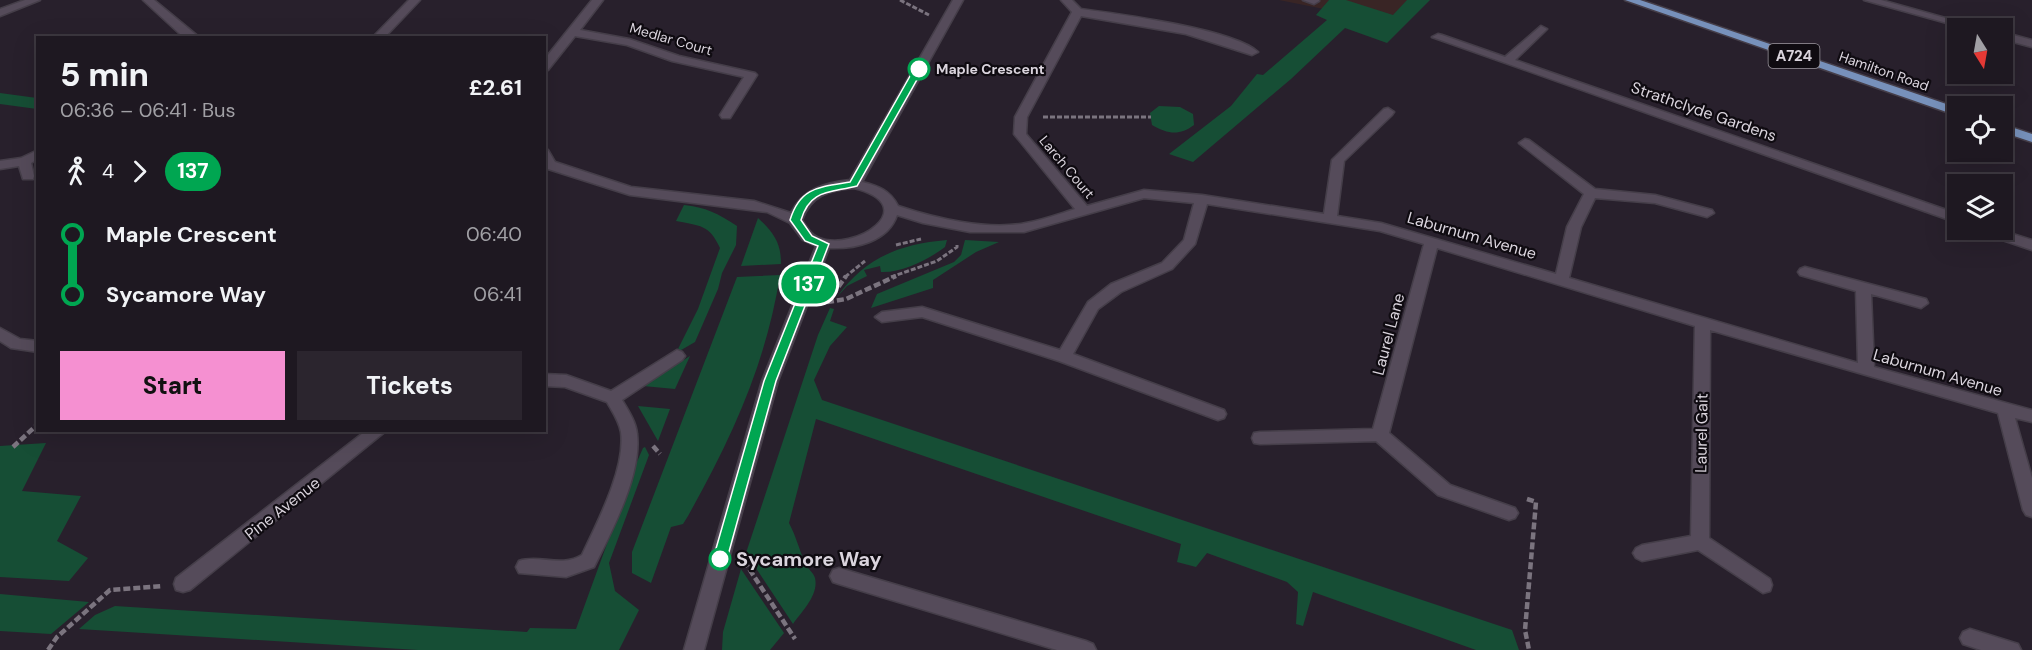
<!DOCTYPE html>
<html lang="en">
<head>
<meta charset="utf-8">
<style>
  body { margin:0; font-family:"DM Sans",sans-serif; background:#2b252e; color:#f1f3f6; height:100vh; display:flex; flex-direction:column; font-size:22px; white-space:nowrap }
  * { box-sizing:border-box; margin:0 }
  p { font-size:20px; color:#a1a0a5 }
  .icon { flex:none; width:33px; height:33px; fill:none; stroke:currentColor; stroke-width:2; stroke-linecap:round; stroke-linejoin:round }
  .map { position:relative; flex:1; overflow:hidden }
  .sheet { position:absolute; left:36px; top:36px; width:510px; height:396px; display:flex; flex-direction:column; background:#1e1821; border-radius:0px; box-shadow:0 6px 24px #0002,0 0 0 2px #3c373f }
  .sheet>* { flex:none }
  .badge { padding:0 12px; border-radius:20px; font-size:21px; line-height:39px }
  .needle { width:39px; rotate:169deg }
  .buttons { position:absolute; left:1947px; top:18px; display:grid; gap:12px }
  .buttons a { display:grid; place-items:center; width:66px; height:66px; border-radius:0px; background:#1e1821; box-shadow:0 6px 24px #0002,0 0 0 2px #3c373f; font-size:30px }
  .map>.badge { position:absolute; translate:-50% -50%; box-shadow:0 0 0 3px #fff }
  .legs { display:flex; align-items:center; gap:9px; height:66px; padding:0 24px; font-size:20px }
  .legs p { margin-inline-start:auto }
  .summary { display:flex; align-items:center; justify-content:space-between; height:102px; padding:0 24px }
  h1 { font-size:33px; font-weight:800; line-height:45px }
  .action { display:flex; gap:12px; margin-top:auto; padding:12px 24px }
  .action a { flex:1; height:69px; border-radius:0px; background:#f590d1; color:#111; font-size:24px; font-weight:800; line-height:69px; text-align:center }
  .action a+a { background:#2b252e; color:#f1f3f6 }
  ul { padding:0 24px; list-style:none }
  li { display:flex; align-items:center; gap:21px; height:60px; font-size:22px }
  li i { display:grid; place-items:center; width:9px; height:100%; margin:0 8px; background:currentColor }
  li i::after { content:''; width:15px; height:15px; margin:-8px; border:4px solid; border-radius:50%; background:#1e1821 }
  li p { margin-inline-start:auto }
  li:first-child i { background:linear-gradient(#0000 50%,currentColor 0) }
  li:last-child i { background:linear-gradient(currentColor 50%,#0000 0) }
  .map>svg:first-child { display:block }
  .commercial { fill:#392525 }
  .green { fill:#164e35 }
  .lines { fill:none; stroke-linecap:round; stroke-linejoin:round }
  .minor-casing { stroke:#453e49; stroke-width:3 }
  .major-casing { stroke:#453e49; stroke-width:3 }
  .path-far1 { stroke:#7b747f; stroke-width:3; stroke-dasharray:5 2; stroke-linecap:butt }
  .path { stroke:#7b747f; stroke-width:4.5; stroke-dasharray:7 3; stroke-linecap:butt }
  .minor { fill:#554b5a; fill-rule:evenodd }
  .major { fill:#7791bb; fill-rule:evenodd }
  .line-1 { fill:#00a651; stroke:#fff; stroke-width:1.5 }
  .stop-1-dot { fill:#fff; stroke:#00a651; stroke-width:3 }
  .labels { text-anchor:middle; stroke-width:4.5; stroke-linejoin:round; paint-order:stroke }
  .far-street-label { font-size:14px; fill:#dad4dd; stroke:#0f0b11 }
  .far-stop-label { font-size:14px; font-weight:bold; fill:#dad4dd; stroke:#0f0b11; text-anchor:start }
  .shield { fill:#0f0b11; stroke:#9d98a0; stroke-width:1.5 }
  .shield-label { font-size:15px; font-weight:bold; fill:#dad4dd }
  .street-label { font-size:16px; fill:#dad4dd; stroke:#0f0b11 }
  .near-stop-label { font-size:20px; font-weight:bold; fill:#dad4dd; stroke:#0f0b11; text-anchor:start }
</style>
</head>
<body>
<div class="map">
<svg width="2032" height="650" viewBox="0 0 2032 650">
  <rect width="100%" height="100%" fill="#28202c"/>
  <path class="commercial" d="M 1279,0 L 1420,0 L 1406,19 L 1339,12 Z"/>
  <g class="green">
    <path d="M 1329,0 L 1346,0 L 1393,15 L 1407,0 L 1430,0 L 1387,43 L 1345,28 L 1291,79 L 1193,162 L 1169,154 L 1231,106 L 1257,74 L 1263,75 L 1327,20 L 1316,15 Z"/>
    <path d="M 0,93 L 37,98 L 37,109 L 0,104 Z"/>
    <path d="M 1159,106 L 1180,107 L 1193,114 L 1194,125 C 1179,136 1168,134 1152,125 L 1150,113 Z"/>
    <path d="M 684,205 C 705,207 719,214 737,226 L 736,245 L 722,273 L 718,289 L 695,342 L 676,353 L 698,309 L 720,248 C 709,224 700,226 676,221 Z"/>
    <path d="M 758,218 C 774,233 781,243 781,264 L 741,266 Z"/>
    <path d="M 947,240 L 945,247 C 929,259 903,273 881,272 L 880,266 L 864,270 L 867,276 L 847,286 L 837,297 C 865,258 899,244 947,240 Z"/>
    <path d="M 965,240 L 999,242 L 976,252 L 933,280 L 933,288 L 871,308 L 877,294 L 954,262 L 961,255 Z"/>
    <path d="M 780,275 C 766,364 732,437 688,516 L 683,524 L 671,527 L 651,583 L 632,573 L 632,552 L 737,277 Z"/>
    <path d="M 830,308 L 834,309 L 830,321 L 847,327 L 830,346 L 814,380 L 822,400 L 1512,630 L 1519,650 L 1476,650 L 1313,592 L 1303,626 L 1296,624 L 1298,592 L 1287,582 L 1207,553 L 1196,567 L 1177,562 L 1181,544 L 816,419 L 789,523 C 796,536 799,549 805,563 C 807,568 813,572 815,578 C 819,595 802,611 793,624 L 746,553 L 818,335 Z"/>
    <path d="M 690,356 L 675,389 L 643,386 Z"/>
    <path d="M 638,406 L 670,409 L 658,441 Z"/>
    <path d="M 46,443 L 22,491 L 81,496 L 57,541 L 88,558 L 69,581 L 0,577 L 0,446 Z"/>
    <path d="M 645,447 L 649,455 L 609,563 L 615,591 L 639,610 L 619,650 L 418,650 L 79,629 L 95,615 L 115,606 L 527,632 L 530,628 L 576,629 L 636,464 L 643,448 Z"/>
    <path d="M 741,569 L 784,633 L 770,650 L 722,650 L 723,632 Z"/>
    <path d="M 0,594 L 89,602 L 51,634 L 0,631 Z"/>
  </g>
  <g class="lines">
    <g class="minor-casing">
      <g id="minor">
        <path d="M 25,0 L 40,0 L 0,16 L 0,9 Z"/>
        <path d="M 143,0 L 154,0 L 200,38 L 186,38 L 180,34 Z"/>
        <path d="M 409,0 L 420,0 L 384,38 L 372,38 Z"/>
        <path d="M 592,0 L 603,0 L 580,30 L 629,39 L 679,56 L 755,73 L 757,75 L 730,118 L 722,118 L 720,115 L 744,77 L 672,61 L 627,45 L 575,36 L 548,70 L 544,71 L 544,60 Z"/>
        <path d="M 953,0 L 963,0 L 862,182 C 878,186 890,190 898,206 C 934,218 988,231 1026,223 C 1043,220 1059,214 1075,209 L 1014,134 L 1015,117 L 1072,12 L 1061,0 L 1072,0 L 1081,9 C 1118,14 1233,29 1258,52 L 1252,55 L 1186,34 L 1081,16 L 1027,117 L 1026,134 L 1087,206 L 1144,190 L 1202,195 L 1324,214 L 1332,160 L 1384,109 L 1388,108 L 1394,112 L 1392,115 L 1344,161 L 1337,216 L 1381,223 L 1556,274 L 1567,227 L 1584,194 L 1519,143 L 1525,139 L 1529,140 L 1595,189 L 1655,195 L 1712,210 L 1714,213 L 1707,217 L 1655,203 L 1595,198 L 1581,227 L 1569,278 L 1858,363 L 1856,291 L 1800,275 L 1798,272 L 1800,269 L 1805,267 L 1926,299 L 1928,303 L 1921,308 L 1871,294 L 1874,367 L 2032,410 L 2032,422 L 2015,418 L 2032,478 L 2032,517 L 2026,515 L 2023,510 L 1998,413 L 1710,330 L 1709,538 L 1770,579 L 1772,585 L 1770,591 L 1763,593 L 1698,550 L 1642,561 L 1636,558 L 1633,553 L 1636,548 L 1642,545 L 1691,536 L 1695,326 L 1437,248 L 1389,433 L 1450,485 L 1515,508 L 1518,513 L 1515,518 L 1509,520 L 1438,495 L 1376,441 L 1260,444 L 1254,443 L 1252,438 L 1254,433 L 1260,432 L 1373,429 L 1424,244 L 1380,231 L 1207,204 L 1195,244 L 1172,269 L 1121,292 L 1098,309 L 1073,354 L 1224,410 L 1226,414 L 1224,418 L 1218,420 L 1059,361 L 922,317 L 882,322 L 875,317 L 882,312 L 922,307 L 1060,350 L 1088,302 L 1111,284 L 1162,263 L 1184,240 L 1194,203 L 1144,198 L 1024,232 L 970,232 L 923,223 L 897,215 C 888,242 855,249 829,248 L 778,381 L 704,650 L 684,650 L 762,381 L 816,246 L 803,240 L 790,223 L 767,212 L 630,195 L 545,168 L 544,149 L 548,150 L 555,162 L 631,187 L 754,201 L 791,213 C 803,189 824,183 850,180 ZM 854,188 C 925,206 854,254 817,237 C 810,234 806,226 802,220 C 811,195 829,190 854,188 Z"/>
        <path d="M 1303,0 L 1319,0 L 1319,1 L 1314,4 Z"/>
        <path d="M 1864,0 L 1881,0 L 1981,28 L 1965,28 Z"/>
        <path d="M 1541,26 L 1547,29 L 1545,31 L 1515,60 L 1958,214 L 1958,223 L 1432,37 L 1438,34 L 1442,35 L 1505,57 Z"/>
        <path d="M 2002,32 L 2032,40 L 2032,47 L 2002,39 Z"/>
        <path d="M 38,150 L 38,159 L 31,163 L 34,176 L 33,179 L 23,179 L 19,166 L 0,169 L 0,161 L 21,158 Z"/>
        <path d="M 1980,230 L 2000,230 L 2032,240 L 2032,250 L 1982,233 Z"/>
        <path d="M 0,328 L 20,339 L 38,341 L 38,352 L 11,348 L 0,341 Z"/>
        <path d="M 677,350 L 682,352 L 685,356 L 682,360 L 622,400 C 628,410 636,422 637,434 C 642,474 612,531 594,567 L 566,577 L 519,573 L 516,567 L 519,561 C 539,554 561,568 582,555 C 597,523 626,468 621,432 C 619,421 612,411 607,402 L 565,387 L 544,386 L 544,374 L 566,375 L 611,391 Z"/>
        <path d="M 367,430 L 387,430 L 190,590 L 183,592 L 176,590 L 174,584 L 176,578 Z"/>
        <path d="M 839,568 L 1086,641 L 1093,644 L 1096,650 L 1057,650 L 839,584 L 833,582 L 830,576 L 833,570 Z"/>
        <path d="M 1970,629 L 2018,644 L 2021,650 L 1981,650 L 1963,644 L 1960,638 L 1963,632 Z"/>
      </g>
    </g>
    <g class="major-casing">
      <g id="major">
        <path d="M 1625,0 L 1640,0 L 1958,108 L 1958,116 Z"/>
        <path d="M 2002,124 L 2032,134 L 2032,142 L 2002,132 Z"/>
      </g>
    </g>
    <g class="path-far1">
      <path d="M 900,0 L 929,15"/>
      <path d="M 1043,117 L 1151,117"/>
      <path d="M 896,245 L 921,239"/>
      <path d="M 845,277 L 865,261"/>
      <path d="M 891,277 L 937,261 L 957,247 L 957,243"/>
    </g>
    <g class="path">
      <path d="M 827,302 L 846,299 L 896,276"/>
      <path d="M 827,303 L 846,276"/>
      <path d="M 653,446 L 660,454"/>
      <path d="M 13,447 L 38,424"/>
      <path d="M 1527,499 L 1536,502 L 1525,630 L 1529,650"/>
      <path d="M 744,561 L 795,639"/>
      <path d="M 48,650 L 57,637 L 110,590 L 162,586"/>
    </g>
    <use href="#minor" class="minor"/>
    <use href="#major" class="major"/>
  </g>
  <path class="line-1" d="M 919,66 L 923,69 L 857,186 C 830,193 810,189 801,220 L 812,236 L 829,244 L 776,381 L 727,559 L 720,565 L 715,563 L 713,559 L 764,381 L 818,246 L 805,241 L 790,220 C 800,187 819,187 850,182 L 914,69 Z"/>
  <g class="stop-1-dot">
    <circle cx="919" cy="69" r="10"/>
    <circle cx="720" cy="559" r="10"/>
  </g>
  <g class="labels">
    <g class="far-street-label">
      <text transform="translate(671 39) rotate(16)" y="5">Medlar Court</text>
      <text transform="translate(1884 71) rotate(19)" y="5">Hamilton Road</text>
      <text transform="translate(1067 167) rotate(50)" y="5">Larch Court</text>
    </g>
    <g class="far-stop-label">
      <text x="936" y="74">Maple Crescent</text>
    </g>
    <rect class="shield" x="1768.5" y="44" width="51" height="24" rx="4.5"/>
    <g class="shield-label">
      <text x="1794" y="61">A724</text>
    </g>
    <g class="street-label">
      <text transform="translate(1704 111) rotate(19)" y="6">Strathclyde Gardens</text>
      <text transform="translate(1472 235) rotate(16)" y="6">Laburnum Avenue</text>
      <text transform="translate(1388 334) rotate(-75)" y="6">Laurel Lane</text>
      <text transform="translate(1938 372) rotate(16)" y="6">Laburnum Avenue</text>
      <text transform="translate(1701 433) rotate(-89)" y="6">Laurel Gait</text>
      <text transform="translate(282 508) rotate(-38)" y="6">Pine Avenue</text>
    </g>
    <g class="near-stop-label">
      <text x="736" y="566">Sycamore Way</text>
    </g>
  </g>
</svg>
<div class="buttons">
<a><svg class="needle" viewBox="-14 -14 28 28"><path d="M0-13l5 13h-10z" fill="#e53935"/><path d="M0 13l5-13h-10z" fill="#a1a0a5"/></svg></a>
<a><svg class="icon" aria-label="locate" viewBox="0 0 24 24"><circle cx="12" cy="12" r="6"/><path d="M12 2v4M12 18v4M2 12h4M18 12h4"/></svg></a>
<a><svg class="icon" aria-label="layers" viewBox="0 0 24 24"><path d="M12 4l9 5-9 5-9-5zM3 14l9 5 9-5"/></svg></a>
</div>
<b class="badge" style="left:809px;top:284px;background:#00a651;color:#fff">137</b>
<section class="sheet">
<div class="summary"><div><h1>5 min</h1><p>06:36 – 06:41 · Bus</p></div><b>£2.61</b></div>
<div class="legs"><svg class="icon" aria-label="walk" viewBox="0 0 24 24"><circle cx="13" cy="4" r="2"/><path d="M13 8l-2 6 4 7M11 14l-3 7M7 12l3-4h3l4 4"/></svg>4<svg class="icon" aria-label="forward" viewBox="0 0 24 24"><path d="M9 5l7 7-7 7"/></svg><b class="badge" style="background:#00a651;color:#fff">137</b></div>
<ul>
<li><i style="color:#00a651"></i><b>Maple Crescent</b><p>06:40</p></li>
<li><i style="color:#00a651"></i><b>Sycamore Way</b><p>06:41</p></li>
</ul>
<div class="action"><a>Start</a><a>Tickets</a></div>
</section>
</div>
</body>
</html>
